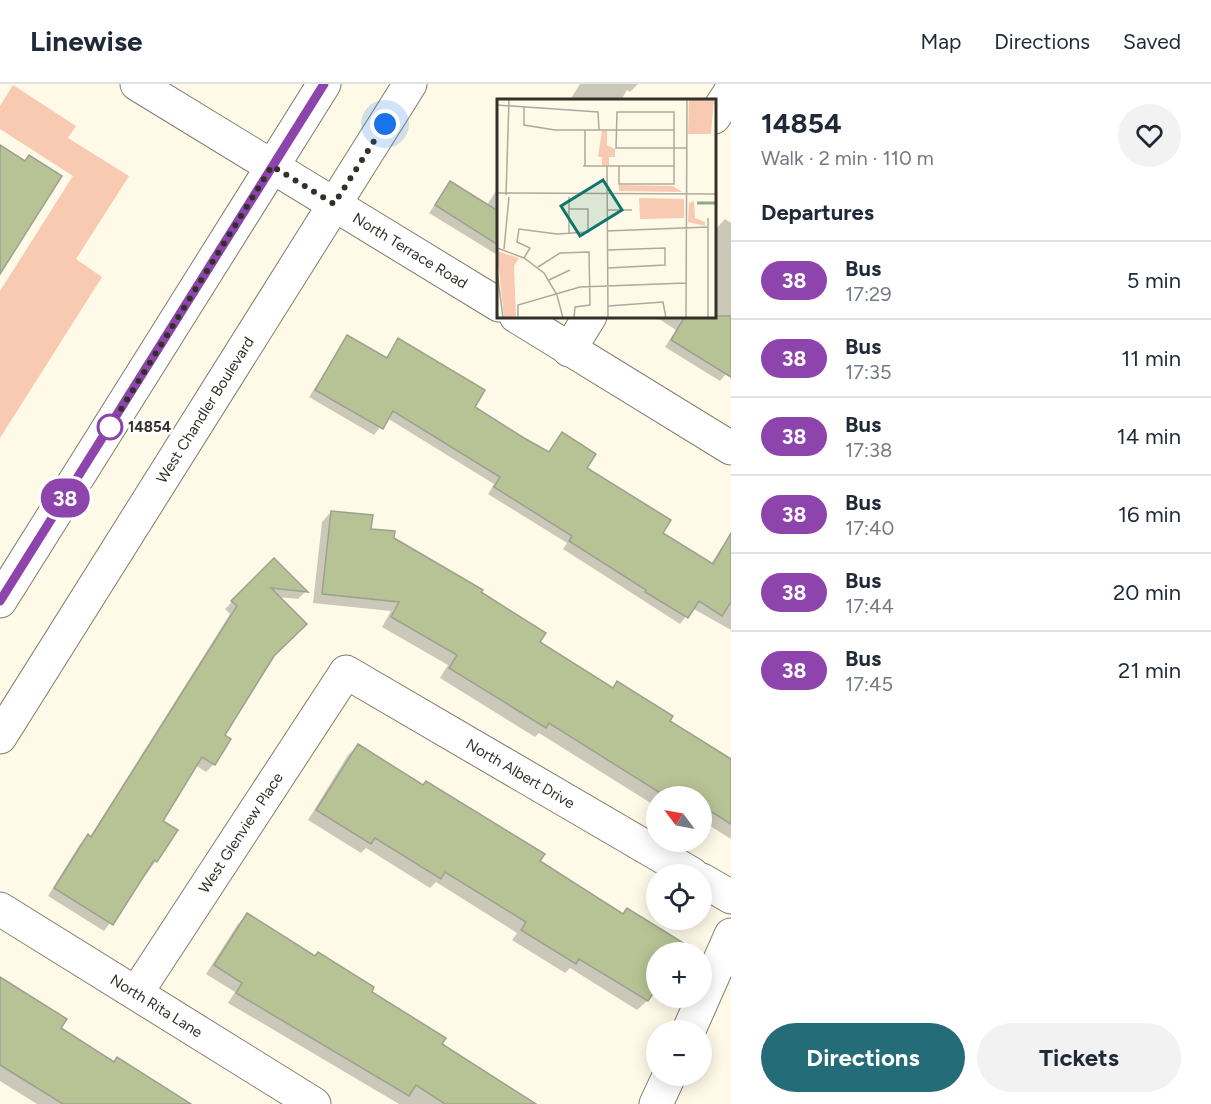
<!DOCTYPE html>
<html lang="en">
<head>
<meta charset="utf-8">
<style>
  body { margin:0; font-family:Figtree,sans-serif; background:#f2f2f3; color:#1f2937; height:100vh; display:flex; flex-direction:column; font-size:22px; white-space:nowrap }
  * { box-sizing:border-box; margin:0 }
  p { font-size:20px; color:#747a83 }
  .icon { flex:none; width:33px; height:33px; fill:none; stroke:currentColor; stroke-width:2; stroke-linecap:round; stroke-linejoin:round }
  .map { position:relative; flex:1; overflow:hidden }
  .details { display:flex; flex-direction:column; background:#fff; width:480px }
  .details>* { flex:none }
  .badge { padding:0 12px; border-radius:20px; font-size:21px; line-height:39px }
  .needle { width:39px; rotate:302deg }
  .controls { position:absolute; left:646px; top:702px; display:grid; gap:12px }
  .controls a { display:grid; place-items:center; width:66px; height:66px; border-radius:50%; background:#fff; box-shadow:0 3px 15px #0003; font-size:30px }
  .you { position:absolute; width:30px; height:30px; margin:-15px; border:4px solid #fff; border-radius:50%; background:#1a73e8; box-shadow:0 0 0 9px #1a73e833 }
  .map>.badge { position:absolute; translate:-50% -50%; box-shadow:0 0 0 3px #fff }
  h2 { padding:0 30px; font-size:22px; line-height:54px }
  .round { display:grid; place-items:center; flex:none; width:63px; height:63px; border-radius:32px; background:#f2f2f3 }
  .overview { display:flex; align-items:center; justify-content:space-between; height:102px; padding:0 30px }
  h1 { font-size:28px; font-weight:700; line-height:45px }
  .action { display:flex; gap:12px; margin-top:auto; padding:12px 30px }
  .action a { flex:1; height:69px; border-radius:36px; background:#246d78; color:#fff; font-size:24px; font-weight:700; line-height:69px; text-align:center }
  .action a+a { background:#f2f2f3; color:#1f2937 }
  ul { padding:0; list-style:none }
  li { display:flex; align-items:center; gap:18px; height:78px; padding:0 30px; border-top:2px solid #e0e1e3 }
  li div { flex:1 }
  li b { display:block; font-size:22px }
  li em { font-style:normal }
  li .badge { min-width:66px; font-weight:700; text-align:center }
  header { display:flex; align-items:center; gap:36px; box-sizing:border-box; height:84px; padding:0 30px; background:#fff; border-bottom:2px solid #e0e1e3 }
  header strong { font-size:28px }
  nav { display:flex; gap:33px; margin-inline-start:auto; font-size:21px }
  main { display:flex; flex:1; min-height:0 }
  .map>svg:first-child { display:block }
  .green { fill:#f8cab2 }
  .shadow { fill:#0003 }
  .building { fill:#b8c395; stroke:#9da190; stroke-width:1.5 }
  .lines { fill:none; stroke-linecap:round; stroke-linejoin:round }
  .minor-casing { stroke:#817c6c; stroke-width:35 }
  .major-casing { stroke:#817c6c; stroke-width:35 }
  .minor { stroke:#fff; stroke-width:33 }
  .major { stroke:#fff; stroke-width:33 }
  .line-casing { stroke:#fff; stroke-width:14 }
  .line { stroke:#8e44ad; stroke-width:9 }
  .walk { stroke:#323029; stroke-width:6; stroke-dasharray:0 10.8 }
  .stop-dot { fill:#fff; stroke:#8e44ad; stroke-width:3 }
  .labels { text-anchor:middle; stroke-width:5; stroke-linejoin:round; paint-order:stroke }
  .street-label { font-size:15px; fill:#323029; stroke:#fff }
  .stop-label { font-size:15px; font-weight:bold; fill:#323029; stroke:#fff; text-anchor:start }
  .inset-river { fill:none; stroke:#8bab87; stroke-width:3 }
  .inset-road { fill:none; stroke:#ada99c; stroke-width:1.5 }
  .view { fill:#0f766e; fill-opacity:0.15; stroke:#0f766e; stroke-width:3 }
  .inset-edge { fill:none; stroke:#323029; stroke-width:3 }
</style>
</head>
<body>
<header>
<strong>Linewise</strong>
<nav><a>Map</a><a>Directions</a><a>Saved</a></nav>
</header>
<main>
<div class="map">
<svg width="731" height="1020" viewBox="0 0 731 1020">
  <rect width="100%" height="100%" fill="#fffae8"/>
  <path class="green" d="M 13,1 L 76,42 L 68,54 L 129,92 L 76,175 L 102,193 L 0,354 L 0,207 L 73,92 L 0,45 L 0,22 Z"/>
  <g class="shadow">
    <path d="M 580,0 L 638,0 L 630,8 L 627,6 L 621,16 L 570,16 Z"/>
    <path d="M 450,99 L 487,121 L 499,102 L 499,172 L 429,129 Z"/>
    <path d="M 725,135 L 731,139 L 731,284 L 720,297 L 665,263 L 676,246 L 659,235 L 661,232 L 714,232 L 714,147 Z"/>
    <path d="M 348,253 L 385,275 L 398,256 L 473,323 L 548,369 L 562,350 L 585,384 L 661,450 L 711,480 L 721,464 L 728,457 L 731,459 L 731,546 L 692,524 L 680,540 L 563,465 L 567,459 L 488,410 L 494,400 L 387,334 L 374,351 L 309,313 Z"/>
    <path d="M 331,428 L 392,455 L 479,509 L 538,559 L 611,605 L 617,599 L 668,638 L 731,677 L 731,755 L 702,737 L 702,712 L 657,712 L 657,723 L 539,649 L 535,653 L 440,594 L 448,581 L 382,543 L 391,527 L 313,519 L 322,438 Z"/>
    <path d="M 274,476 L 305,508 L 298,515 L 278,513 L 273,572 L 223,651 L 229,655 L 214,680 L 206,688 L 195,681 L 161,737 L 156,777 L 104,847 L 48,812 L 80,760 L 90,753 L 230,530 L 225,525 Z"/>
    <path d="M 358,661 L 622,831 L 682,860 L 677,868 L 657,868 L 657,900 L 647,917 L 637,926 L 570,884 L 565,889 L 512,856 L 517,849 L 436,798 L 430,804 L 366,764 L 361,769 L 308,736 L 348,671 Z"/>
    <path d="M 247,831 L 369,908 L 440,960 L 537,1020 L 399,1020 L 228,919 L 235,908 L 206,890 L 238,840 Z"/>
    <path d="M 0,895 L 59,945 L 188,1020 L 37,1020 L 0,997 Z"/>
  </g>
  <g class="building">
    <path d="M 0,61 L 25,77 L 29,71 L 62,92 L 0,190 Z"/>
    <path d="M 450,97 L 498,127 L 498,161 L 435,121 Z"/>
    <path d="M 685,232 L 731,232 L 731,293 L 671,256 Z"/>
    <path d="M 347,251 L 387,274 L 398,254 L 485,306 L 475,323 L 524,354 L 549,368 L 562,348 L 596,370 L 587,384 L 671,436 L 663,449 L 713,480 L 731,449 L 731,518 L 722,532 L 699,517 L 688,534 L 645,508 L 646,506 L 569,457 L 572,452 L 494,403 L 500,393 L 393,327 L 383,345 L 315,306 Z"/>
    <path d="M 331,427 L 373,431 L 371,445 L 395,447 L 394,454 L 483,506 L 481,508 L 546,549 L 540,558 L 613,604 L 617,597 L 673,632 L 670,637 L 731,675 L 731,740 L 702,722 L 702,712 L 665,712 L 549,639 L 546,644 L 449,584 L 457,571 L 391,533 L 399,518 L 322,510 Z"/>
    <path d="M 274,474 L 308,508 L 271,504 L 307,540 L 274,572 L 225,651 L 231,655 L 215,681 L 202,673 L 163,737 L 178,746 L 157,778 L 154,776 L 113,841 L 54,804 L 88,750 L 91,753 L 237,522 L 231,517 Z"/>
    <path d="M 358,660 L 423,701 L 426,697 L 545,770 L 540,777 L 623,830 L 627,824 L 698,868 L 657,868 L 657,903 L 648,917 L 579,875 L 576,880 L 521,846 L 526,838 L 445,788 L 441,795 L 375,754 L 371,760 L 316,726 Z"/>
    <path d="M 247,829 L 315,872 L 318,868 L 374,903 L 372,908 L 446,954 L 442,960 L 536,1020 L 445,1020 L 416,1001 L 409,1012 L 236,909 L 242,899 L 214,881 Z"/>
    <path d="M 0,893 L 67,935 L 61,944 L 114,978 L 117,973 L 191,1020 L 63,1020 L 0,981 Z"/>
  </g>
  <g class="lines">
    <g class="minor-casing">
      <g id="minor">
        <path id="s1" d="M 137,0 L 499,221"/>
        <path d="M 714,33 L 731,7"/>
        <path d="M 516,232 L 731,364"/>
        <path d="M 569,266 L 590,232"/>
        <path d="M 702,796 L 731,813"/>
        <path id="s2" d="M 0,825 L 314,1020"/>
        <path id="s3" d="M 137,908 L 346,588 L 692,790"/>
        <path d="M 689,946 L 731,851"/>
        <path d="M 656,1020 L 669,992"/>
      </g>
    </g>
    <g class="major-casing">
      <g id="major">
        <path d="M 0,517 L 324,0"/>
        <path id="s4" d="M 0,653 L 410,0"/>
      </g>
    </g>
    <use href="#minor" class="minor"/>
    <use href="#major" class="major"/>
  </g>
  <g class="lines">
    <g class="line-casing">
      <path id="line" d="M 0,517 L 324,0"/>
    </g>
    <use href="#line" class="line"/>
    <path class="walk" d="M 110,343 L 272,82 L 334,120 L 385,40"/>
  </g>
  <circle class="stop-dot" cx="110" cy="343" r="12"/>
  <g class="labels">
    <g class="street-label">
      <text dy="5" stroke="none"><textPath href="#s1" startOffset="320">North Terrace Road</textPath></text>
      <text dy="5" stroke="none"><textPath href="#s4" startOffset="386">West Chandler Boulevard</textPath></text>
      <text dy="5" stroke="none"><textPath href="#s3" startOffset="584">North Albert Drive</textPath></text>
      <text dy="5" stroke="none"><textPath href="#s3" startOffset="190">West Glenview Place</textPath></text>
      <text dy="5" stroke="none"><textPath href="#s2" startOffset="184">North Rita Lane</textPath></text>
    </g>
    <g class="stop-label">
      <text x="128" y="348">14854</text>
    </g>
  </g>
  <g transform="translate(497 15)">
    <rect width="219" height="219" fill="#fffae8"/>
    <path d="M 192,0 L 217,0 L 214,35 L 191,35 ZM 105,32 L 110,32 L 110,46 L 118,50 L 118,58 L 112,58 L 112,66 L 105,66 L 105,58 L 101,58 ZM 122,86 L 176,87 L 185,93 L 122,92 ZM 142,99 L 187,100 L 187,119 L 143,120 ZM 197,102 L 198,119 L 208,123 L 208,127 L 191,123 L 192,104 ZM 0,152 L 22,159 L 17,167 L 19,219 L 7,219 Z" fill="#f8cab2"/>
    <path class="inset-river" d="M 200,104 L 219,104"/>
    <path class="inset-road" d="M 0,6 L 101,13 L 102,31M 27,8 L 27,26 L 58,31 L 177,31M 86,67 L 177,67M 88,67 L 88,31M 110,67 L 111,219M 122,67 L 122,85 L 177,85 L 177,13 L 120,13 L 119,49 L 189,49M 0,94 L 219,95M 9,96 L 12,0M 72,98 L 72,135M 110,111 L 135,111M 211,119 L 211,219M 110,132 L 211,128M 0,149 L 27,159 L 47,174 L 60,196 L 66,219M 7,150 L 12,98M 110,151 L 168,149 L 168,166 L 111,169M 27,159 L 33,149 L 20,143 L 22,130 L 60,135 L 91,133 L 91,110 L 72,110M 41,168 L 63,154 L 92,153 L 93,206 L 78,208 L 77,219M 0,172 L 6,219M 52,181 L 73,171M 111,207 L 166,203 L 169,219M 21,219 L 21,206 L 83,188 L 189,184M 189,219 L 190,0"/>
    <path class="view" d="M 106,81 L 125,111 L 83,137 L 64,107 Z"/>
    <rect width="219" height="219" class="inset-edge"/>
  </g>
</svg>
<div class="controls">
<a><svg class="needle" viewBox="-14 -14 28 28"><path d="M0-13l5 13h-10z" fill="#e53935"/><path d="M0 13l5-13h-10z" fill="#747a83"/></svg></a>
<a><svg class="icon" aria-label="locate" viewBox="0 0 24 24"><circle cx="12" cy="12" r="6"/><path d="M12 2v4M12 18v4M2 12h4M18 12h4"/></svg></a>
<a>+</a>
<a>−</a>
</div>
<div class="you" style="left:385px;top:40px"></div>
<b class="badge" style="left:65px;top:414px;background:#8e44ad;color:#fff">38</b>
</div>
<section class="details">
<div class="overview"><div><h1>14854</h1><p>Walk · 2 min · 110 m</p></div><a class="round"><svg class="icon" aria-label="heart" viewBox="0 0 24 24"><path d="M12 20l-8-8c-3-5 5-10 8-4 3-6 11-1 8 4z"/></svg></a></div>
<h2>Departures</h2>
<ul>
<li><span class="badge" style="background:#8e44ad;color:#fff">38</span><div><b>Bus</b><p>17:29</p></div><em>5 min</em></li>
<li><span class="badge" style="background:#8e44ad;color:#fff">38</span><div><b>Bus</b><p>17:35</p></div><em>11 min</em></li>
<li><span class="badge" style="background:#8e44ad;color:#fff">38</span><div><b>Bus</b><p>17:38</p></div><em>14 min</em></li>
<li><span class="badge" style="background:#8e44ad;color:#fff">38</span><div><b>Bus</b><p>17:40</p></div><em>16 min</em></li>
<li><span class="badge" style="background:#8e44ad;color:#fff">38</span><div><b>Bus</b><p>17:44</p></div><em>20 min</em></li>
<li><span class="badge" style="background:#8e44ad;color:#fff">38</span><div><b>Bus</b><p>17:45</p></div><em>21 min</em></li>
</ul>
<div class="action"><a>Directions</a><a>Tickets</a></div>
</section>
</main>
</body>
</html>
